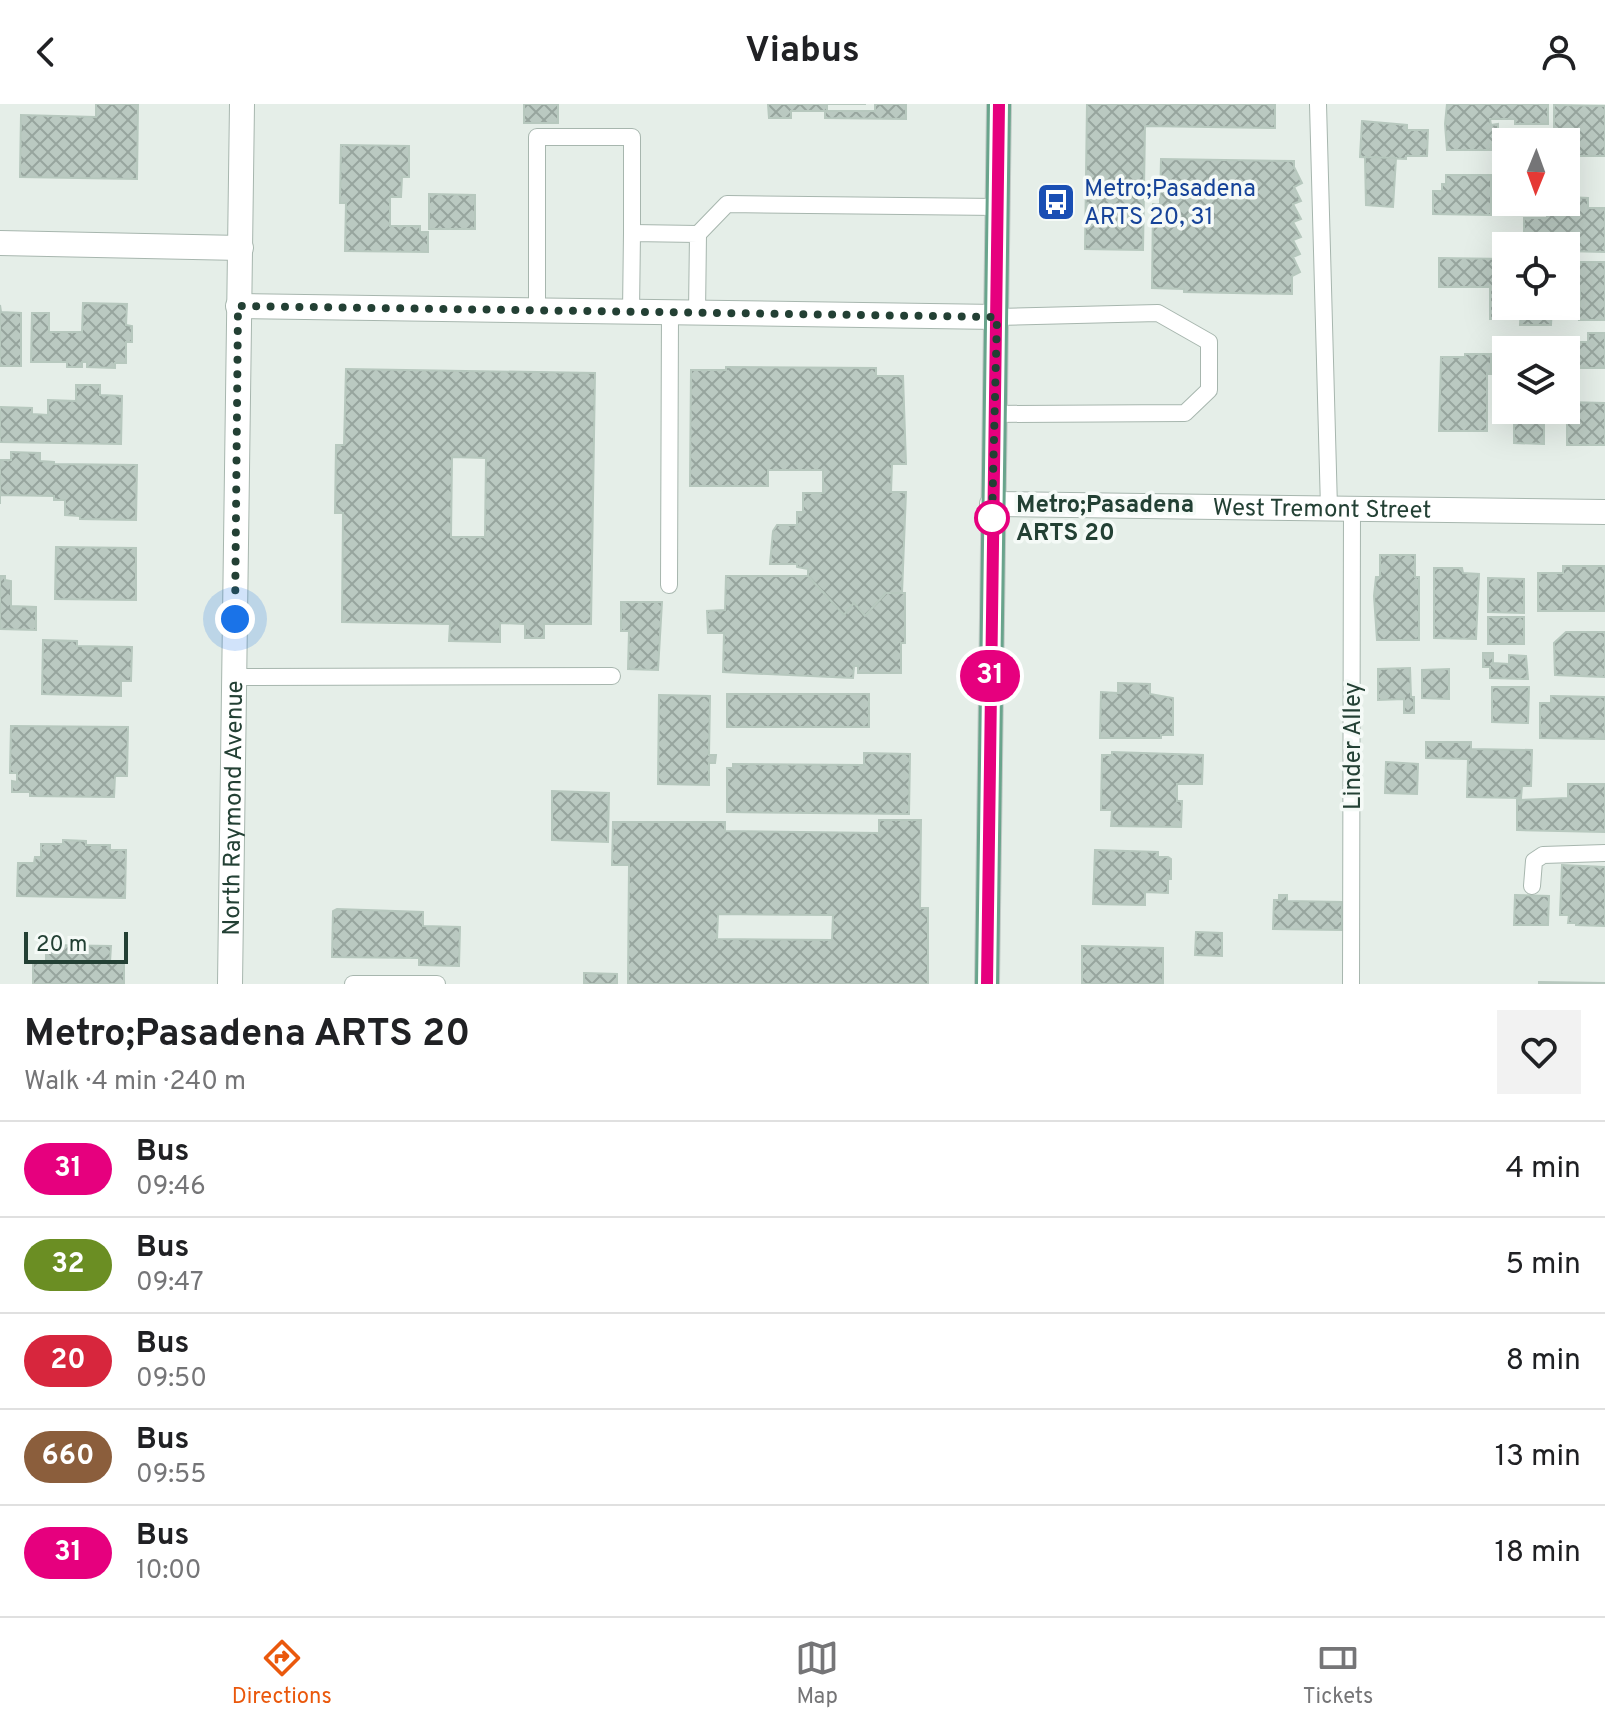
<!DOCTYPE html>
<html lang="en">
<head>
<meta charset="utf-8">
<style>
  body { margin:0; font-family:Overpass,sans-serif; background:#f2f2f2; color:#202124; height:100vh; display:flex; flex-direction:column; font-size:30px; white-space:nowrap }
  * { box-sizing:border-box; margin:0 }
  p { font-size:26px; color:#757577 }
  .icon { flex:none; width:44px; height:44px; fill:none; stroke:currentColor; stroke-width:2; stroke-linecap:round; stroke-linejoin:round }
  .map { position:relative; height:880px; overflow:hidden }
  .details { display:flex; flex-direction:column; background:#fff; flex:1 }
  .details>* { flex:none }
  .badge { padding:0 16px; border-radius:26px; font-size:28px; line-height:52px }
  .needle { width:52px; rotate:181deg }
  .controls { position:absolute; left:1492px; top:24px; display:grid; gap:16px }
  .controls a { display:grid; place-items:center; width:88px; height:88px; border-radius:0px; background:#fff; box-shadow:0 8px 32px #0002; font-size:40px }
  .scale { position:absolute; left:24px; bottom:20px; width:104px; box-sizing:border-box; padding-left:8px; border:4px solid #234034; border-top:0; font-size:22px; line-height:28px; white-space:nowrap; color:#234034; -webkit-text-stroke:6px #f5faf7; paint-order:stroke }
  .you { position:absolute; width:40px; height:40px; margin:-20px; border:6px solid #fff; border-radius:50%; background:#1a73e8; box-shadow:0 0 0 12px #1a73e833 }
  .map>.badge { position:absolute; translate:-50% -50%; box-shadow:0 0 0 4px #fff }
  .round { display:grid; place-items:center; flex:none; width:84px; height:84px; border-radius:0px; background:#f2f2f2 }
  .headline { display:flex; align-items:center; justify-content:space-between; height:136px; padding:0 24px }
  h1 { font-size:38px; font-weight:700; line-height:60px }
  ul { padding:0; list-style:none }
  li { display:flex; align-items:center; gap:24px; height:96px; padding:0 24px; border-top:2px solid #e0e0e0 }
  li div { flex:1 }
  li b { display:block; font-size:30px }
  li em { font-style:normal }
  li .badge { min-width:88px; font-weight:700; text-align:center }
  header { display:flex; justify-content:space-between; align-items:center; height:104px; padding:0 24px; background:#fff; font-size:36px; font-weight:700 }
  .dock { display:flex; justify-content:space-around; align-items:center; height:112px; border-top:2px solid #e0e0e0; background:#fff; font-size:22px; color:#757577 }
  .dock a { display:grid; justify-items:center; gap:4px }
  .dock .on { color:#ea580c }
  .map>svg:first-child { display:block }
  .building { fill:url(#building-cross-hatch); stroke:#b7c8be; stroke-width:2; fill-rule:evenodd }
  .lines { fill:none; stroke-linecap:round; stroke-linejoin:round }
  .service-casing { stroke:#a7b6ae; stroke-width:18 }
  .minor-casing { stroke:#a7b6ae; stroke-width:26 }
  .tertiary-casing { stroke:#a7b6ae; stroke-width:26 }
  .primary-casing { stroke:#c1cac6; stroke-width:26 }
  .service { stroke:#fff; stroke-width:16 }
  .minor { stroke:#fff; stroke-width:24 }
  .tertiary { stroke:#fff; stroke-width:24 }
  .primary { stroke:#69a48c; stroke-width:24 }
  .line-casing { stroke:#fff; stroke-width:18 }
  .line { stroke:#e6007e; stroke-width:12 }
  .walk { stroke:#234034; stroke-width:8; stroke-dasharray:0 14.4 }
  .stop-dot { fill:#fff; stroke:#e6007e; stroke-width:4 }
  .labels { text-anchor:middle; stroke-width:7; stroke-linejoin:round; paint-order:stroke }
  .transit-label { font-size:24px; fill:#164399; stroke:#f5faf7; text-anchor:start }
  .stop-label { font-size:24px; font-weight:bold; fill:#234034; stroke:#f5faf7; text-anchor:start }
  .street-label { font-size:24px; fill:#234034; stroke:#f5faf7 }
</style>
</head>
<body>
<header><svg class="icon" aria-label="back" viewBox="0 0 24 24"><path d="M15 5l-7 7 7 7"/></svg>Viabus<svg class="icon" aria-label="person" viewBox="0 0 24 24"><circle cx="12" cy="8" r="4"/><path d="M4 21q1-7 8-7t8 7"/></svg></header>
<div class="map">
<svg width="1605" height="880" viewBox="0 0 1605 880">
  <defs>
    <pattern id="building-cross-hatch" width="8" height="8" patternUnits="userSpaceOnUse" patternTransform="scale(2)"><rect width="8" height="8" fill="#bac9c1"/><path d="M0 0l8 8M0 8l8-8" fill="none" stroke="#97a59e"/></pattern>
  </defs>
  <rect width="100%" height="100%" fill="#e5eee8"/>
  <g class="building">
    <path d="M 96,0 L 138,0 L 137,75 L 20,73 L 21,11 L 96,13 Z"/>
    <rect x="524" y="0" width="34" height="19"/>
    <path d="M 768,0 L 866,0 L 827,0 L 827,7 L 875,7 L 875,0 L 906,0 L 906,15 L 825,14 L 825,7 L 791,7 L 791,14 L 769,14 Z"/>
    <path d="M 1087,0 L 1275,0 L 1275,24 L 1145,22 L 1143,146 L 1085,145 Z"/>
    <path d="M 1447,0 L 1548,0 L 1548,20 L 1515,20 L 1515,15 L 1490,15 L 1491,21 L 1498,20 L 1498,40 L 1491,41 L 1491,46 L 1447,46 L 1445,20 Z"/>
    <path d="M 1554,1 L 1605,2 L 1605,52 L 1566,52 L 1566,38 L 1554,38 Z"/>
    <path d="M 1362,17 L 1407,21 L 1407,26 L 1428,26 L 1427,52 L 1406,52 L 1406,55 L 1360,53 Z"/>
    <path d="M 341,41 L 409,42 L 409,73 L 402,73 L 401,93 L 390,93 L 390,122 L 420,122 L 420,128 L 428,128 L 428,148 L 345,147 L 346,99 L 340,99 Z"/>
    <path d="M 1365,53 L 1396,54 L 1393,103 L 1366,101 Z"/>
    <path d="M 1161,55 L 1294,57 L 1294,63 L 1302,79 L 1294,83 L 1301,97 L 1293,100 L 1301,115 L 1293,118 L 1301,133 L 1293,136 L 1300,150 L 1293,153 L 1300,168 L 1292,172 L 1292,190 L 1184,188 L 1184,185 L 1152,184 L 1153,100 L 1160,100 Z"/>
    <path d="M 1446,71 L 1491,71 L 1491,111 L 1433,110 L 1433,87 L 1442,87 L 1442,80 L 1446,80 Z"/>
    <path d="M 429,90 L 475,91 L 475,125 L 429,125 Z"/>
    <path d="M 1566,93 L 1588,94 L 1588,104 L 1605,104 L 1605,148 L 1566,147 L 1566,142 L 1524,142 L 1524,114 L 1547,114 L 1547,109 L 1560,109 L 1560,98 L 1566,98 Z"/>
    <path d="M 1439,154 L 1506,155 L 1507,215 L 1490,215 L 1490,183 L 1439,183 Z"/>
    <path d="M 1566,158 L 1605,158 L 1605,216 L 1579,216 L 1580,186 L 1566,186 Z"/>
    <path d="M 83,199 L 127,200 L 126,221 L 132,222 L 132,238 L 126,238 L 126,259 L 115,259 L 115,264 L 87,263 L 87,258 L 82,258 L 82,263 L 67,263 L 67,258 L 31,258 L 32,209 L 49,209 L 49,228 L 82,228 Z"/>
    <path d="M 0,201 L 1,208 L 21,209 L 21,262 L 0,262 Z"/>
    <path d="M 1521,202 L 1552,202 L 1551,221 L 1520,221 Z"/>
    <path d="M 1588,229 L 1605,229 L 1605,264 L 1566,264 L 1566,246 L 1551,246 L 1551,238 L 1588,238 Z"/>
    <rect x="1517" y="235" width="25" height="11"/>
    <path d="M 1465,250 L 1491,250 L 1491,270 L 1487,270 L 1487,327 L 1439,327 L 1441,253 L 1465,253 Z"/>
    <path d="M 726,263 L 876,264 L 876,272 L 903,272 L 906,360 L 892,360 L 891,388 L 906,388 L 902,489 L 886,489 L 865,512 L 854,499 L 844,511 L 808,472 L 808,465 L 797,463 L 797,460 L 770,460 L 773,427 L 777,421 L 797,421 L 797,408 L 803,408 L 803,389 L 823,389 L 823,366 L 768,366 L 768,382 L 690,382 L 691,266 L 726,266 Z"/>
    <path d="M 346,265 L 595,269 L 591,520 L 544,520 L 544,534 L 525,534 L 525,520 L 500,519 L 500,538 L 449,537 L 450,520 L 342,518 L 343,409 L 335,409 L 336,341 L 344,341 ZM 452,353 L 486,354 L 485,433 L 451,433 Z"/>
    <path d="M 76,281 L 100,281 L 100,291 L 122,292 L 121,340 L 0,338 L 0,303 L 32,304 L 32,310 L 48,311 L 48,296 L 76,297 Z"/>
    <path d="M 1567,298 L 1605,299 L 1605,341 L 1567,341 Z"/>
    <path d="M 1514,306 L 1538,306 L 1538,311 L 1544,311 L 1544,340 L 1514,339 Z"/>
    <path d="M 11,348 L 40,349 L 40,357 L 54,358 L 54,360 L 137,361 L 136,416 L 80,415 L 80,412 L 65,411 L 65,396 L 54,396 L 54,392 L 0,391 L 0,400 L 0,356 L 11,356 Z"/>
    <path d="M 56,443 L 136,444 L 136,496 L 55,495 Z"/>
    <path d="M 1380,451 L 1415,451 L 1415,473 L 1419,473 L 1419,536 L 1377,536 L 1374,492 L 1376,473 L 1380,473 Z"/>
    <path d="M 1563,462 L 1605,462 L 1605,507 L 1538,507 L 1538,469 L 1563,469 Z"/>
    <path d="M 1434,464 L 1462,464 L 1463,469 L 1479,470 L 1476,535 L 1434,534 Z"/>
    <path d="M 0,472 L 5,472 L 5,476 L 11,477 L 11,502 L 36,503 L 36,526 L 0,525 Z"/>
    <path d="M 726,472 L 808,472 L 844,511 L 854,499 L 865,512 L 886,489 L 905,489 L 905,539 L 901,539 L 901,569 L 858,569 L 858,562 L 854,562 L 853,574 L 723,568 L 724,529 L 708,529 L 707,507 L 725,506 Z"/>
    <path d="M 1488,474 L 1524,475 L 1524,509 L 1488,508 Z"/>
    <path d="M 621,498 L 662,498 L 658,566 L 628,565 L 629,527 L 621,527 Z"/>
    <rect x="1488" y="513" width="36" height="27"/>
    <path d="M 1566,528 L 1605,528 L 1605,573 L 1555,571 L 1554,539 Z"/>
    <path d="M 43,536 L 77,537 L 77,542 L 132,543 L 131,577 L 121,577 L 121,592 L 42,590 Z"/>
    <path d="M 1483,549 L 1493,549 L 1493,559 L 1509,560 L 1509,551 L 1526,552 L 1528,575 L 1490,574 L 1490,563 L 1483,563 Z"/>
    <path d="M 1410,564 L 1411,593 L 1414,593 L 1414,609 L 1404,609 L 1404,595 L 1378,596 L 1378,565 Z"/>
    <path d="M 1449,565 L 1449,595 L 1422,594 L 1422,566 Z"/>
    <path d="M 1118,579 L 1150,580 L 1150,590 L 1173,594 L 1173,631 L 1161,631 L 1161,634 L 1100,634 L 1101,588 L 1118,589 Z"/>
    <path d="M 1492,583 L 1529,583 L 1528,619 L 1492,618 Z"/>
    <rect x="727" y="590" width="142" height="33"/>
    <path d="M 659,591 L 710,592 L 709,651 L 716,651 L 715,659 L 709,659 L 709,681 L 658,680 Z"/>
    <path d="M 1551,592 L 1605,593 L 1605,635 L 1540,634 L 1540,599 L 1551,599 Z"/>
    <path d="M 11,622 L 128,623 L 127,672 L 115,672 L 114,693 L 30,692 L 30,688 L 12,688 L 12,677 L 17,678 L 17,669 L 10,669 Z"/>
    <path d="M 1426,638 L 1471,638 L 1471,645 L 1532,646 L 1531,682 L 1522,682 L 1521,694 L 1467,693 L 1468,655 L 1426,654 Z"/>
    <path d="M 1112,648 L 1203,651 L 1202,680 L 1177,680 L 1177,697 L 1182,697 L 1181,723 L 1111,722 L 1112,706 L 1101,706 L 1102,651 L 1112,651 Z"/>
    <path d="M 864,649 L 910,650 L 909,710 L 727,708 L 727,664 L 733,664 L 733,660 L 864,661 Z"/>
    <path d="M 1386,658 L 1418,660 L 1417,690 L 1385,689 Z"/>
    <path d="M 1568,680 L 1605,680 L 1605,728 L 1517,726 L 1517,696 L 1568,694 Z"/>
    <path d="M 552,687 L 609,689 L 608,738 L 552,736 Z"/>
    <path d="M 879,716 L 921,716 L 920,804 L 928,804 L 928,880 L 628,880 L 629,761 L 612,761 L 613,718 L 725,718 L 725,727 L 879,729 ZM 718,810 L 833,811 L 832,836 L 717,835 Z"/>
    <path d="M 63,736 L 86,737 L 86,741 L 110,741 L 110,746 L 126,746 L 125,794 L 17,792 L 18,759 L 34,759 L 35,753 L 41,753 L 41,740 L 63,740 Z"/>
    <path d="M 1095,746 L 1158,748 L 1158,753 L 1168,753 L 1171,755 L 1171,775 L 1168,775 L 1168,789 L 1145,788 L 1145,801 L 1093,800 Z"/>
    <path d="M 1562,761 L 1605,763 L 1605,822 L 1576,821 L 1576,819 L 1568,819 L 1569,811 L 1560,811 Z"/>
    <path d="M 1279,791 L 1287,791 L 1287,797 L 1342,798 L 1342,826 L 1273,825 L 1274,796 L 1279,796 Z"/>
    <path d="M 1515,791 L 1549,792 L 1548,821 L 1514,821 Z"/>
    <path d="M 337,805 L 423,808 L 423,822 L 460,823 L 459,862 L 419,861 L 419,854 L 332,853 L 333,807 Z"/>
    <path d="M 1196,828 L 1222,829 L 1222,852 L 1195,851 Z"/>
    <path d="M 46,841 L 111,842 L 110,858 L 124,858 L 124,880 L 33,880 L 33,857 L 46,857 Z"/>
    <path d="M 1082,842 L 1163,844 L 1163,880 L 1082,880 Z"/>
    <path d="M 584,869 L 617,870 L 617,880 L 584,880 Z"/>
    <path d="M 1539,878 L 1605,879 L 1605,880 L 1539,880 Z"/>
  </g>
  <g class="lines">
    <g class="service-casing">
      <g id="service">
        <path d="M 1318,0 L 1329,404"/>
        <path d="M 698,130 L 727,100 L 998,103"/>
        <path d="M 537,207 L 537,33 L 632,33 L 632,129"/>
        <path d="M 631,208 L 632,129 L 698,130 L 697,209"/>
        <path d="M 994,310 L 1185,309 L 1209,286 L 1209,238 L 1158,209 L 997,213"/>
        <path d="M 669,481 L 670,208"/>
        <path d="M 234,573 L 612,572"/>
        <path d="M 1532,782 L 1534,757 L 1543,751 L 1605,749"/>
        <path d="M 353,880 L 437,880"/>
        <path d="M 1351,880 L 1352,405"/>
      </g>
    </g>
    <g class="minor-casing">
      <g id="minor">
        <path d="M 0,139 L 241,144"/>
        <path d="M 238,202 L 997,213"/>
        <path id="s1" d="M 992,400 L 1605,408"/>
      </g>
    </g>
    <g class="tertiary-casing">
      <g id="tertiary">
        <path id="s2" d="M 230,880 L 242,0"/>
      </g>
    </g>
    <g class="primary-casing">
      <path id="primary" d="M 987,880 L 999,0"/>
    </g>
    <use href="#service" class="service"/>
    <use href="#minor" class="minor"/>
    <use href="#tertiary" class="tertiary"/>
    <use href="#primary" class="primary"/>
  </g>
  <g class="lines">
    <g class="line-casing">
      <path id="line" d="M 987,880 L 999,0"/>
    </g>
    <use href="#line" class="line"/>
    <path class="walk" d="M 235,515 L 238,202 L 997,213 L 992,416 L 992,414"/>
  </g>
  <defs>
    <g id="bus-square" transform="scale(2)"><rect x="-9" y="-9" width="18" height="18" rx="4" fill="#1a4fb4" stroke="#f5faf7"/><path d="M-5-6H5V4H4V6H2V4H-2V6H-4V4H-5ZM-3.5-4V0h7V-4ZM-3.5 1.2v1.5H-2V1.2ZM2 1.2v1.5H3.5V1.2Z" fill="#fff"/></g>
  </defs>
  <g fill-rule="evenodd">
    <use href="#bus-square" x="1056" y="98"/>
  </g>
  <circle class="stop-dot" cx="992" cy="414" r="16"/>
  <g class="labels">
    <g class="transit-label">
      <text x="1084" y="92">Metro;Pasadena<tspan x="1084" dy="28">ARTS 20, 31</tspan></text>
    </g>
    <g class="stop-label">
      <text x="1016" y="408">Metro;Pasadena<tspan x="1016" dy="28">ARTS 20</tspan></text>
    </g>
    <g class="street-label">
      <text dy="8" stroke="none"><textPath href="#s1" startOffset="330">West Tremont Street</textPath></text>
      <text transform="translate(1352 642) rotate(-90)" y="8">Linder Alley</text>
      <text dy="8" stroke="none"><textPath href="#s2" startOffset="176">North Raymond Avenue</textPath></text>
    </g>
  </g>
</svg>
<div class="controls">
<a><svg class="needle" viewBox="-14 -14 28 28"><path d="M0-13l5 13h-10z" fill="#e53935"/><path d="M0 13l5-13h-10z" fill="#757577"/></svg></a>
<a><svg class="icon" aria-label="locate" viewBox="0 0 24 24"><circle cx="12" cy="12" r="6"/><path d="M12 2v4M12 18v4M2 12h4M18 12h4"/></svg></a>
<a><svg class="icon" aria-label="layers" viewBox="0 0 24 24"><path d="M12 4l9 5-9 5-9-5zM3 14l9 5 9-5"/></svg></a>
</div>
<div class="scale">20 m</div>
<div class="you" style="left:235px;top:515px"></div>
<b class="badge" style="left:990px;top:572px;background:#e6007e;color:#fff">31</b>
</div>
<section class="details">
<div class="headline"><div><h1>Metro;Pasadena ARTS 20</h1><p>Walk · 4 min · 240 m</p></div><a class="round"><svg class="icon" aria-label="heart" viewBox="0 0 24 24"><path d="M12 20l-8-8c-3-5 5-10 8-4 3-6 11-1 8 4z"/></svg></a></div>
<ul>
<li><span class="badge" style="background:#e6007e;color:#fff">31</span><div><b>Bus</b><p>09:46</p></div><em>4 min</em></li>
<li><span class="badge" style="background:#6b8e23;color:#fff">32</span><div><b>Bus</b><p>09:47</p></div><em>5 min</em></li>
<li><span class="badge" style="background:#d7263d;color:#fff">20</span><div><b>Bus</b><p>09:50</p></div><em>8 min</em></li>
<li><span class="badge" style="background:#8b5e3c;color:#fff">660</span><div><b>Bus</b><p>09:55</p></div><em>13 min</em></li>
<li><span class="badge" style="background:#e6007e;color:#fff">31</span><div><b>Bus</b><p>10:00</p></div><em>18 min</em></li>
</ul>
</section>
<nav class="dock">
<a class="on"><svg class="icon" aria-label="directions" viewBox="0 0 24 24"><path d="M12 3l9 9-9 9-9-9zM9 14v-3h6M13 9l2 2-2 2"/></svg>Directions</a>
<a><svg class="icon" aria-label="map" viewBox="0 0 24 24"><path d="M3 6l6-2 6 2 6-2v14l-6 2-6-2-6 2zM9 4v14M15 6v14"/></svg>Map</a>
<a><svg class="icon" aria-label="tickets" viewBox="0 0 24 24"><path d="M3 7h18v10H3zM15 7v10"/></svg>Tickets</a>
</nav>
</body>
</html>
